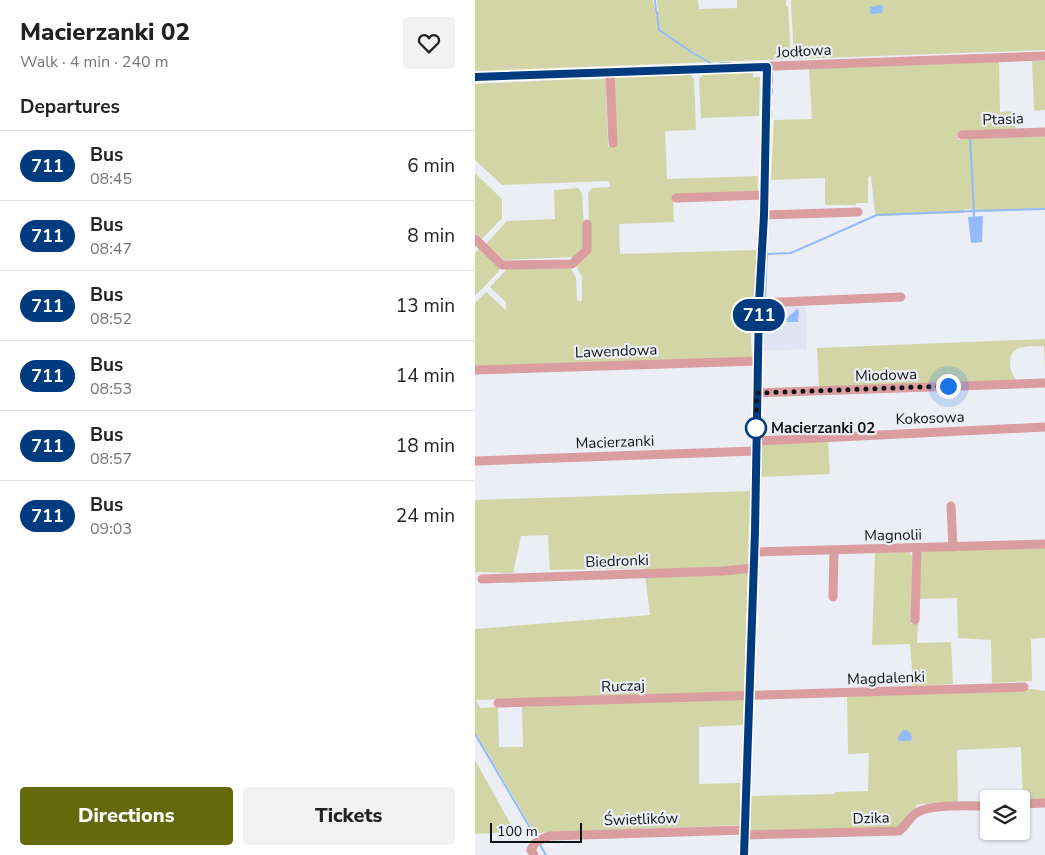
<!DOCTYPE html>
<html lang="en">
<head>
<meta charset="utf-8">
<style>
  body { margin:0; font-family:"Nunito Sans",sans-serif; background:#f2f2f2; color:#222; height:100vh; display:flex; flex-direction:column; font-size:19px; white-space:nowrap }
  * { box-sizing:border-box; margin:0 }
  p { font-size:16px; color:#767676 }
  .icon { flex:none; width:28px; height:28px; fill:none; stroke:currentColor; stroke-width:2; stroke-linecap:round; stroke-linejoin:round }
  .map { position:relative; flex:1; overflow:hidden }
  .panel { display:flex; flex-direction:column; background:#fff; width:475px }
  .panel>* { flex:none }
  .badge { padding:0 10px; border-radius:16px; font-size:18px; line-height:32px }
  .tools { position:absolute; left:505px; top:790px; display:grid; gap:10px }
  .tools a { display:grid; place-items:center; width:50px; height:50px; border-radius:5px; background:#fff; box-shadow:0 1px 4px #0004; font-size:25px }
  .scale { position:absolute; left:15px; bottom:12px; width:92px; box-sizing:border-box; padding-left:5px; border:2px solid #121316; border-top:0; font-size:14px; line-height:18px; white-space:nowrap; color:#121316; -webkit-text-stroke:4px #eceef6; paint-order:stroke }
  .you { position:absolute; width:25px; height:25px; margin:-12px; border:4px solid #fff; border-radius:50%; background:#1a73e8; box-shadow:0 0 0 8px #1a73e833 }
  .map>.badge { position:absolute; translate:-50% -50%; box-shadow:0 0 0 2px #fff }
  h2 { padding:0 20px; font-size:19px; line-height:45px }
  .round { display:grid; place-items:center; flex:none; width:52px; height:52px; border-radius:5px; background:#f2f2f2 }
  .summary { display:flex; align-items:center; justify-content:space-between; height:85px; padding:0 20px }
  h1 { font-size:24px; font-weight:800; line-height:38px }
  .cta { display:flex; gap:10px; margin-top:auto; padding:10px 20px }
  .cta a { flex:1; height:58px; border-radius:5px; background:#646a0b; color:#fff; font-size:20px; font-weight:800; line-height:58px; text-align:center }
  .cta a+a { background:#f2f2f2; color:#222 }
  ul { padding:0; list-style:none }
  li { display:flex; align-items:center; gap:15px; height:70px; padding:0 20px; border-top:1px solid #e0e0e0 }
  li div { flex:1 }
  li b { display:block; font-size:19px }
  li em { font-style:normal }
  li .badge { min-width:55px; font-weight:700; text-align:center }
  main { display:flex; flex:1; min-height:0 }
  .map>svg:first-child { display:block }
  .built { fill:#e1e4f3 }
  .green { fill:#d2d5a6 }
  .water { fill:#93bafb }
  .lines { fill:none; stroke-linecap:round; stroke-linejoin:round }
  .stream { stroke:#93bafb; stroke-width:2 }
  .minor { stroke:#da9da0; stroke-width:9 }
  .line-casing { stroke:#fff; stroke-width:11 }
  .line { stroke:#003b80; stroke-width:8 }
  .walk { stroke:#121316; stroke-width:5; stroke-dasharray:0 9 }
  .stop-dot { fill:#fff; stroke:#003b80; stroke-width:2.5 }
  .labels { text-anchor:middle; stroke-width:4.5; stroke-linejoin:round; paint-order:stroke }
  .street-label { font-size:15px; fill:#121316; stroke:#eceef6 }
  .stop-label { font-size:15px; font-weight:bold; fill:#121316; stroke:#eceef6; text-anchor:start }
</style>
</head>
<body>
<main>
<section class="panel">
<div class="summary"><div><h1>Macierzanki 02</h1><p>Walk · 4 min · 240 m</p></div><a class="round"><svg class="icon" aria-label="heart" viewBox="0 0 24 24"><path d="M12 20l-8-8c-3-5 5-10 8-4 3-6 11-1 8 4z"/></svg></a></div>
<h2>Departures</h2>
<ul>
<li><span class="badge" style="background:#003b80;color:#fff">711</span><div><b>Bus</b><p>08:45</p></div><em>6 min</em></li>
<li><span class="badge" style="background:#003b80;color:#fff">711</span><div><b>Bus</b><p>08:47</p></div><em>8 min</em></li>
<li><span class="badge" style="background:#003b80;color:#fff">711</span><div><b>Bus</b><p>08:52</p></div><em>13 min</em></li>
<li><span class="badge" style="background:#003b80;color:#fff">711</span><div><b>Bus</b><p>08:53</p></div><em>14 min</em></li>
<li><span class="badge" style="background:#003b80;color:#fff">711</span><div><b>Bus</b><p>08:57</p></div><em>18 min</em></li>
<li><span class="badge" style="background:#003b80;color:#fff">711</span><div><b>Bus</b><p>09:03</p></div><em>24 min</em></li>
</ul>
<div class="cta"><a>Directions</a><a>Tickets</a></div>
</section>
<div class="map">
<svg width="570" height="855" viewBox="0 0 570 855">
  <rect width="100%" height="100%" fill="#eceef6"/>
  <path class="built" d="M 324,304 L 331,309 L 332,349 L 289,351 L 288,305 Z"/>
  <g class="green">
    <path d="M 0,0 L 178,0 L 180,11 L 183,11 L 182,0 L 223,0 L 224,9 L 262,8 L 262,0 L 311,0 L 311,6 L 313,6 L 316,59 L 0,71 Z"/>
    <path d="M 316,0 L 570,0 L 570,50 L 319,59 Z"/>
    <path d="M 557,61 L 570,61 L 570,110 L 559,111 Z"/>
    <path d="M 490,62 L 524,62 L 525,112 L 540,111 L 540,129 L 483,132 L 483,140 L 570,136 L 570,209 L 510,212 L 505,210 L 489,209 L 489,213 L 402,216 L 400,213 L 396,176 L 393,177 L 393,203 L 381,203 L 381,205 L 350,205 L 350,178 L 296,180 L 299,120 L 337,119 L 334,69 Z"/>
    <path d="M 278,73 L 278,77 L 285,77 L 284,116 L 226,118 L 224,79 L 228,75 Z"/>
    <path d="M 215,75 L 219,79 L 221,130 L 190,131 L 192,179 L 283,176 L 283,192 L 198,195 L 199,222 L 144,224 L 145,254 L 282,250 L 279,318 L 272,319 L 275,319 L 277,358 L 0,368 L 0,303 L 11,292 L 31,310 L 31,302 L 15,287 L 33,268 L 88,269 L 88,266 L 95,266 L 101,278 L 102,300 L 105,302 L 107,300 L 107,277 L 101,266 L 115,252 L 113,193 L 117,188 L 135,187 L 134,181 L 27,185 L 0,160 L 0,84 L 103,79 L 109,80 L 131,79 L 133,146 L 141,146 L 139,78 Z"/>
    <path d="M 0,173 L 27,199 L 27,218 L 7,239 L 0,233 Z"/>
    <path d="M 103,188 L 107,193 L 110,245 L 107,252 L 101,257 L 29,260 L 11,244 L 32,221 L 80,219 L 79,190 Z"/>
    <path d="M 4,249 L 24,268 L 24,271 L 0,296 L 0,253 Z"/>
    <path d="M 570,339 L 570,371 L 569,346 C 555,347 535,343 535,362 C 535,370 537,374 542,381 L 344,388 L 342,348 Z"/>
    <path d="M 353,439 L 355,474 L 286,477 L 285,448 L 290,442 Z"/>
    <path d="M 275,491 L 269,692 L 1,700 L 5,708 L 23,707 L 24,747 L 48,747 L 47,707 L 94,704 L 269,699 L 268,725 L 224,727 L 224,784 L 265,783 L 265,825 L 60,833 L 0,732 L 0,629 L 175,615 L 169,568 L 75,570 L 73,535 L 46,536 L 38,573 L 0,572 L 0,500 Z"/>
    <path d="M 570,548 L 570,638 L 556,639 L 557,681 L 517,683 L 516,640 L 483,638 L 482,598 L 444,599 L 444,556 L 448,551 Z"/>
    <path d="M 434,552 L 437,556 L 436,624 L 443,624 L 442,643 L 476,642 L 478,684 L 436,686 L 438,682 L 435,644 L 397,645 L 400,553 Z"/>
    <path d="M 557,689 L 570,691 L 570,800 L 548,800 L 546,747 L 482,750 L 483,803 L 443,804 L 424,828 L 275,831 L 276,796 L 359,794 L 360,792 L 393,791 L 394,753 L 373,754 L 372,696 Z"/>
    <path d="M 0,760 L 40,832 L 0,834 Z"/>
  </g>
  <g class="water">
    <path d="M 406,5 L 408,7 L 407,13 L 396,14 L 395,13 L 395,7 Z"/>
    <path d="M 508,216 L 507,242 L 496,243 L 493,217 Z"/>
    <path d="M 322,309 L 324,310 L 323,322 L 312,322 L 312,318 Z"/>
    <path d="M 430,730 L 432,730 L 436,734 L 437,739 L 435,741 L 424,741 L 422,739 L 427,731 Z"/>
  </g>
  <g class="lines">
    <g class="stream">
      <path d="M 180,0 L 181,10"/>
      <path d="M 182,12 L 184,30 L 218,53"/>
      <path d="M 220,54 L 237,64"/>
      <path d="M 245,63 L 255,63"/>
      <path d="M 297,73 L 297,83"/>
      <path d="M 297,93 L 297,89"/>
      <path d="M 296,101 L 296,105"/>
      <path d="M 296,117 L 296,111"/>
      <path d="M 295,132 L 295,121"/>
      <path d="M 495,137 L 499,211 L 570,209"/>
      <path d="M 295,151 L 295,139"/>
      <path d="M 292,236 L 292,243"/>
      <path d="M 292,254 L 316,253 L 402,215 L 499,211 L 499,217"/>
      <path d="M 290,299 L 292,248"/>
      <path d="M 0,734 L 71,855"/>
    </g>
    <g class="minor">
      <path d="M 135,72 L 138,143"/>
      <path d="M 0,77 L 570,56"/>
      <path d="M 487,135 L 570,132"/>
      <path d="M 201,198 L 289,195"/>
      <path d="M 289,215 L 383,212"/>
      <path d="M 0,239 L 27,265 L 97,264 L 112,250 L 112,224"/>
      <path d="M 284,303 L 426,297"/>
      <path d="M 0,370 L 283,361"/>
      <path d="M 283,393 L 570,383"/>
      <path d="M 281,441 L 570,427"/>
      <path d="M 0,461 L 281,451"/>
      <path d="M 476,506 L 478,547"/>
      <path d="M 279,552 L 570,544"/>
      <path d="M 7,579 L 248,571 L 279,568"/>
      <path d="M 358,597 L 359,550"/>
      <path d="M 440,620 L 442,548"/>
      <path d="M 23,703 L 549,687"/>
      <path d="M 546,804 L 570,803"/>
      <path d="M 270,835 L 424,831 C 431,826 435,816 443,812 C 457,804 496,806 514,806"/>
      <path d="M 65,840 L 75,836 L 270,830"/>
      <path d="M 59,855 L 56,850 L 60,843"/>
      <path d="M 269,855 L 280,532 L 284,303 L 289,215 L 292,67"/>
    </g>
  </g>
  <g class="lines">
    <g class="line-casing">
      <path id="line" d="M 0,77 L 292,67 L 289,215 L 284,303 L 280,532 L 269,855"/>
    </g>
    <use href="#line" class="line"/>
    <path class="walk" d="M 281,428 L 282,393 L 473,386"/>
  </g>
  <circle class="stop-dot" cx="281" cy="428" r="10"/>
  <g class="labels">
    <g class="street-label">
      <text transform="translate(329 51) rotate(-3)" y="5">Jodłowa</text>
      <text transform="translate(528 119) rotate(-2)" y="5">Ptasia</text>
      <text transform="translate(141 351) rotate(-2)" y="5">Lawendowa</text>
      <text transform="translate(411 375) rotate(-2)" y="5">Miodowa</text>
      <text transform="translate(455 418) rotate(-2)" y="5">Kokosowa</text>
      <text transform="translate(140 442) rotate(-2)" y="5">Macierzanki</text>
      <text transform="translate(418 535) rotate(-1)" y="5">Magnolii</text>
      <text transform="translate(142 561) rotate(-2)" y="5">Biedronki</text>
      <text transform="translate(411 678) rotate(-2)" y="5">Magdalenki</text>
      <text transform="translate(148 686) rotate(-2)" y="5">Ruczaj</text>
      <text transform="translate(396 818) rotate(-2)" y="5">Dzika</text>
      <text transform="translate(166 819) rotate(-2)" y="5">Świetlików</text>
    </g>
    <g class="stop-label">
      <text x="296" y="433">Macierzanki 02</text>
    </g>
  </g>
</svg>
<div class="tools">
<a><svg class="icon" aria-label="layers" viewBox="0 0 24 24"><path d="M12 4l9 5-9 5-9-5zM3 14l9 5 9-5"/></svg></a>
</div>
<div class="scale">100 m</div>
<div class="you" style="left:473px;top:386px"></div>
<b class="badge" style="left:284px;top:315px;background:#003b80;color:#fff">711</b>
</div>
</main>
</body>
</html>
